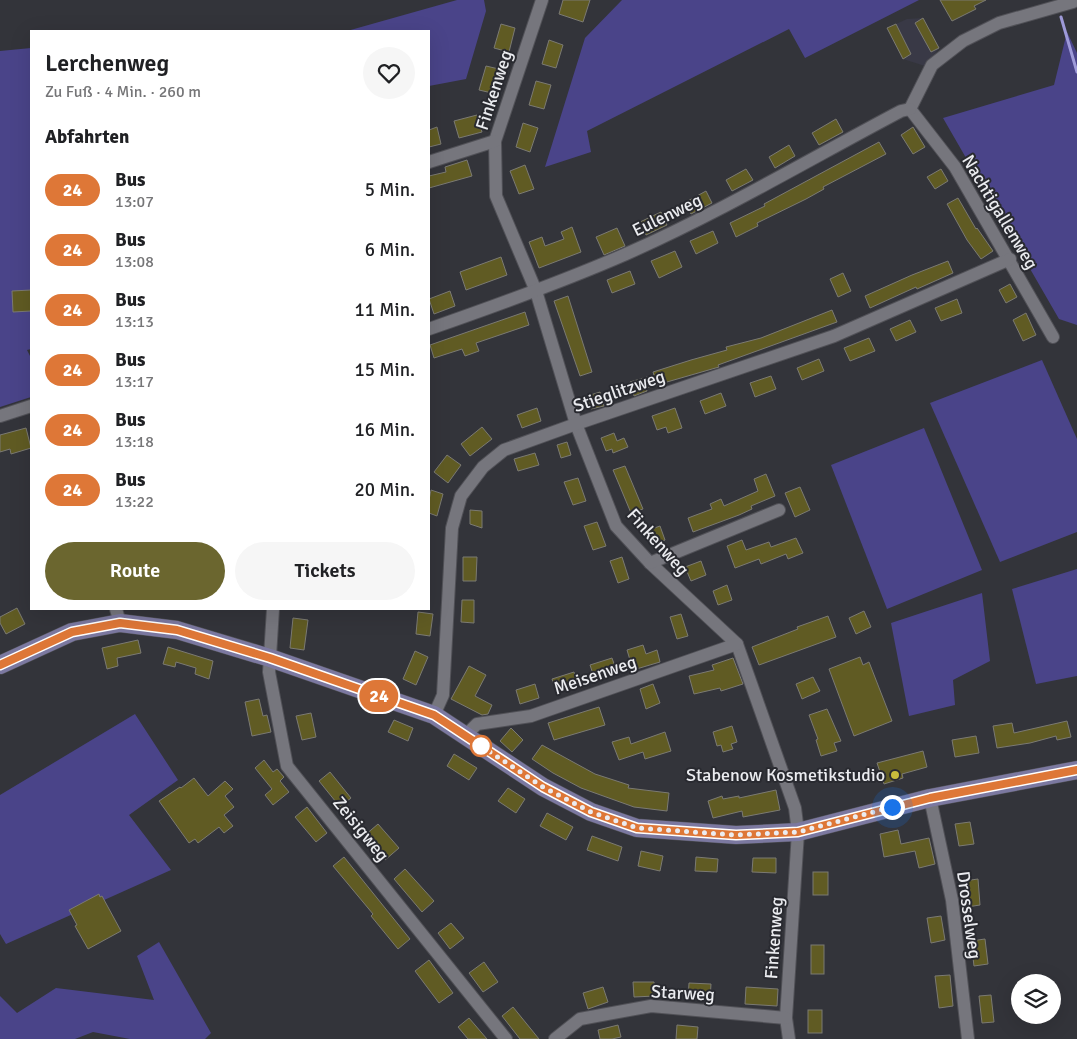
<!DOCTYPE html>
<html lang="de">
<head>
<meta charset="utf-8">
<style>
  body { margin:0; font-family:Signika,sans-serif; background:#f6f6f6; color:#202124; height:100vh; display:flex; flex-direction:column; font-size:19px; white-space:nowrap }
  * { box-sizing:border-box; margin:0 }
  p { font-size:16px; color:#757577 }
  .icon { flex:none; width:28px; height:28px; fill:none; stroke:currentColor; stroke-width:2; stroke-linecap:round; stroke-linejoin:round }
  .map { position:relative; flex:1; overflow:hidden }
  .drawer { position:absolute; left:30px; top:30px; width:400px; height:580px; display:flex; flex-direction:column; background:#fff; border-radius:0px; box-shadow:0 5px 20px #0002 }
  .drawer>* { flex:none }
  .badge { padding:0 10px; border-radius:16px; font-size:18px; line-height:32px }
  .tools { position:absolute; left:1011px; top:974px; display:grid; gap:10px }
  .tools a { display:grid; place-items:center; width:50px; height:50px; border-radius:50%; background:#fff; box-shadow:0 5px 20px #0002; font-size:25px }
  .you { position:absolute; width:25px; height:25px; margin:-12px; border:4px solid #fff; border-radius:50%; background:#1a73e8; box-shadow:0 0 0 8px #1a73e833 }
  .map>.badge { position:absolute; translate:-50% -50%; box-shadow:0 0 0 2px #fff }
  h2 { padding:0 15px; font-size:19px; line-height:45px }
  .round { display:grid; place-items:center; flex:none; width:52px; height:52px; border-radius:26px; background:#f6f6f6 }
  .overview { display:flex; align-items:center; justify-content:space-between; height:85px; padding:0 15px }
  h1 { font-size:24px; font-weight:600; line-height:38px }
  .action { display:flex; gap:10px; margin-top:auto; padding:10px 15px }
  .action a { flex:1; height:58px; border-radius:30px; background:#6b662f; color:#fff; font-size:20px; font-weight:600; line-height:58px; text-align:center }
  .action a+a { background:#f6f6f6; color:#202124 }
  ul { padding:0; list-style:none }
  li { display:flex; align-items:center; gap:15px; height:60px; padding:0 15px }
  li div { flex:1 }
  li b { display:block; font-size:19px }
  li em { font-style:normal }
  li .badge { min-width:55px; font-weight:700; text-align:center }
  .map>svg:first-child { display:block }
  .built { fill:#393946 }
  .green { fill:#4a4489 }
  .lines { fill:none; stroke-linecap:round; stroke-linejoin:round }
  .stream { stroke:#9e9ad8; stroke-width:3 }
  .building { fill:#605b23; stroke:#7b7a73 }
  .street-casing { stroke:#515157; stroke-width:14 }
  .secondary-casing { stroke:#515157; stroke-width:19 }
  .street { stroke:#76767d; stroke-width:12 }
  .secondary { stroke:#7b78a0; stroke-width:18 }
  .line-casing { stroke:#fff; stroke-width:11 }
  .line { stroke:#de7737; stroke-width:8 }
  .walk { stroke:#ebecf0; stroke-width:5; stroke-dasharray:0 9 }
  .stop-dot { fill:#fff; stroke:#de7737; stroke-width:2.5 }
  .poi-dot { fill:#c7bb3c; stroke:#292a30; stroke-width:2 }
  .labels { text-anchor:middle; stroke-width:4; stroke-linejoin:round; paint-order:stroke }
  .street-label { font-size:18px; fill:#ebecf0; stroke:#292a30 }
  .poi-label { font-size:18px; fill:#ebecf0; stroke:#292a30; text-anchor:end }
</style>
</head>
<body>
<div class="map">
<svg width="1077" height="1039" viewBox="0 0 1077 1039">
  <rect width="100%" height="100%" fill="#33343a"/>
  <path class="built" d="M 923,18 L 939,48 L 925,66 L 903,59 L 887,28 L 907,19 Z"/>
  <g class="green">
    <path d="M 457,0 L 484,0 L 486,11 L 466,79 L 429,86 L 429,31 L 347,31 Z"/>
    <path d="M 622,0 L 919,0 L 805,58 L 789,29 L 587,131 L 591,152 L 545,167 L 585,38 Z"/>
    <path d="M 1067,32 L 1077,53 L 1077,325 L 1059,319 L 943,118 L 1054,85 Z"/>
    <path d="M 31,48 L 31,349 L 27,350 L 31,358 L 31,397 L 0,407 L 0,51 Z"/>
    <path d="M 1042,360 L 1077,439 L 1077,532 L 1000,562 L 930,403 Z"/>
    <path d="M 924,428 L 982,570 L 887,609 L 831,465 Z"/>
    <path d="M 1077,569 L 1077,676 L 1036,684 L 1012,589 Z"/>
    <path d="M 982,593 L 990,661 L 953,680 L 955,705 L 909,716 L 891,623 Z"/>
    <path d="M 135,714 L 178,780 L 129,815 L 171,870 L 6,944 L 0,934 L 0,795 Z"/>
    <path d="M 159,942 L 211,1033 L 205,1039 L 130,1039 L 93,1032 L 75,1039 L 0,1039 L 0,996 L 17,1013 L 56,988 L 154,1000 L 137,956 Z"/>
  </g>
  <g class="lines">
    <path class="stream" d="M 1061,17 L 1077,72"/>
  </g>
  <g class="building">
    <path d="M 563,0 L 590,0 L 583,22 L 559,14 Z"/>
    <path d="M 940,0 L 986,0 L 974,6 L 976,9 L 952,21 Z"/>
    <path d="M 923,18 L 939,48 L 931,52 L 915,23 Z"/>
    <path d="M 501,24 L 515,28 L 509,52 L 494,48 Z"/>
    <path d="M 896,24 L 911,54 L 903,59 L 887,28 Z"/>
    <path d="M 549,40 L 563,45 L 556,68 L 542,64 Z"/>
    <path d="M 486,66 L 503,70 L 496,94 L 479,90 Z"/>
    <path d="M 536,81 L 551,85 L 544,109 L 529,105 Z"/>
    <path d="M 477,115 L 482,132 L 459,138 L 454,121 Z"/>
    <path d="M 836,119 L 843,132 L 819,145 L 812,133 Z"/>
    <path d="M 523,123 L 538,128 L 530,152 L 516,147 Z"/>
    <path d="M 437,127 L 441,144 L 429,147 L 429,130 Z"/>
    <path d="M 913,127 L 925,147 L 913,154 L 901,135 Z"/>
    <path d="M 879,142 L 886,154 L 823,187 L 824,189 L 806,199 L 757,223 L 758,226 L 736,237 L 730,223 L 765,206 L 764,204 Z"/>
    <path d="M 789,145 L 795,156 L 775,168 L 769,157 Z"/>
    <path d="M 467,160 L 472,176 L 429,188 L 429,176 L 446,172 L 445,167 Z"/>
    <path d="M 525,165 L 534,189 L 519,194 L 510,171 Z"/>
    <path d="M 746,169 L 753,180 L 732,191 L 726,180 Z"/>
    <path d="M 941,169 L 948,181 L 935,189 L 927,177 Z"/>
    <path d="M 706,191 L 712,203 L 691,214 L 684,203 Z"/>
    <path d="M 958,198 L 976,229 L 977,228 L 993,251 L 981,259 L 967,240 L 947,204 Z"/>
    <path d="M 661,212 L 667,225 L 646,235 L 640,222 Z"/>
    <path d="M 572,227 L 581,252 L 539,268 L 529,242 L 542,237 L 545,246 L 564,239 L 561,232 Z"/>
    <path d="M 617,228 L 625,246 L 604,255 L 596,237 Z"/>
    <path d="M 713,231 L 718,243 L 696,254 L 690,241 Z"/>
    <path d="M 675,251 L 682,267 L 659,278 L 651,261 Z"/>
    <path d="M 501,257 L 507,275 L 466,290 L 460,272 Z"/>
    <path d="M 948,261 L 953,273 L 917,289 L 916,287 L 870,308 L 865,296 L 912,275 Z"/>
    <path d="M 630,271 L 635,284 L 612,293 L 607,280 Z"/>
    <path d="M 843,273 L 851,291 L 838,297 L 830,279 Z"/>
    <path d="M 1010,284 L 1017,297 L 1006,303 L 999,290 Z"/>
    <path d="M 31,290 L 31,311 L 13,312 L 12,291 Z"/>
    <path d="M 450,291 L 455,306 L 434,314 L 429,299 Z"/>
    <path d="M 568,296 L 592,372 L 580,376 L 554,301 Z"/>
    <path d="M 957,299 L 962,313 L 941,321 L 935,308 Z"/>
    <path d="M 832,310 L 837,322 L 718,365 L 719,367 L 646,388 L 647,391 L 634,396 L 630,382 L 654,375 L 653,372 L 691,360 L 727,350 L 726,347 L 761,338 Z"/>
    <path d="M 525,312 L 529,325 L 476,343 L 479,351 L 465,356 L 462,349 L 434,358 L 430,345 Z"/>
    <path d="M 1026,313 L 1036,335 L 1023,341 L 1013,320 Z"/>
    <path d="M 910,320 L 916,332 L 896,341 L 890,329 Z"/>
    <path d="M 869,338 L 875,351 L 850,361 L 844,348 Z"/>
    <path d="M 819,359 L 824,371 L 802,380 L 797,368 Z"/>
    <path d="M 771,376 L 776,389 L 755,397 L 750,383 Z"/>
    <path d="M 600,392 L 604,406 L 591,409 L 587,396 Z"/>
    <path d="M 721,393 L 726,406 L 705,414 L 700,401 Z"/>
    <path d="M 537,408 L 541,421 L 522,428 L 517,415 Z"/>
    <path d="M 675,408 L 682,428 L 668,433 L 666,427 L 657,430 L 652,416 Z"/>
    <path d="M 482,427 L 492,439 L 470,456 L 461,444 Z"/>
    <path d="M 26,428 L 31,448 L 11,454 L 10,449 L 0,452 L 0,435 Z"/>
    <path d="M 614,433 L 617,441 L 624,438 L 628,447 L 613,453 L 612,449 L 606,451 L 601,438 Z"/>
    <path d="M 567,442 L 571,455 L 561,458 L 557,445 Z"/>
    <path d="M 535,453 L 539,465 L 518,471 L 514,459 Z"/>
    <path d="M 447,455 L 461,465 L 448,483 L 434,472 Z"/>
    <path d="M 625,466 L 643,509 L 631,513 L 613,470 Z"/>
    <path d="M 766,474 L 775,496 L 751,506 L 752,509 L 739,515 L 693,532 L 688,518 L 712,509 L 710,504 L 721,499 L 724,506 L 758,491 L 754,479 Z"/>
    <path d="M 578,478 L 586,501 L 573,505 L 564,482 Z"/>
    <path d="M 800,487 L 810,510 L 795,517 L 785,493 Z"/>
    <path d="M 431,490 L 443,494 L 437,516 L 429,513 L 429,500 Z"/>
    <path d="M 470,510 L 482,511 L 482,528 L 470,524 Z"/>
    <path d="M 597,522 L 606,546 L 593,550 L 584,526 Z"/>
    <path d="M 660,526 L 665,540 L 654,545 L 649,530 Z"/>
    <path d="M 796,538 L 803,553 L 788,559 L 786,554 L 761,564 L 759,559 L 735,568 L 727,546 L 742,540 L 746,550 L 769,542 L 771,547 Z"/>
    <path d="M 463,557 L 477,557 L 476,581 L 463,581 Z"/>
    <path d="M 622,557 L 629,579 L 618,583 L 610,561 Z"/>
    <path d="M 701,561 L 706,575 L 691,581 L 685,567 Z"/>
    <path d="M 727,585 L 732,600 L 718,605 L 713,591 Z"/>
    <path d="M 462,600 L 474,600 L 474,623 L 461,622 Z"/>
    <path d="M 17,608 L 25,624 L 6,634 L 0,623 L 0,617 Z"/>
    <path d="M 864,611 L 871,627 L 856,634 L 849,618 Z"/>
    <path d="M 418,612 L 433,614 L 430,636 L 416,634 Z"/>
    <path d="M 681,614 L 688,636 L 677,639 L 670,617 Z"/>
    <path d="M 828,616 L 836,637 L 759,665 L 752,647 L 798,629 L 797,627 Z"/>
    <path d="M 293,618 L 308,620 L 304,650 L 290,648 Z"/>
    <path d="M 138,640 L 141,653 L 117,658 L 118,666 L 107,669 L 102,648 Z"/>
    <path d="M 643,645 L 646,654 L 657,650 L 660,662 L 633,670 L 627,650 Z"/>
    <path d="M 168,647 L 213,661 L 209,679 L 195,674 L 196,668 L 176,662 L 175,667 L 163,664 Z"/>
    <path d="M 415,651 L 428,657 L 416,685 L 403,679 Z"/>
    <path d="M 860,657 L 863,665 L 869,662 L 892,721 L 854,736 L 829,669 Z"/>
    <path d="M 612,658 L 617,672 L 595,680 L 590,665 Z"/>
    <path d="M 733,658 L 743,684 L 721,691 L 720,688 L 694,694 L 689,676 L 714,670 L 712,665 Z"/>
    <path d="M 469,666 L 486,675 L 475,696 L 492,705 L 488,714 L 482,715 L 451,699 Z"/>
    <path d="M 574,672 L 578,686 L 557,693 L 552,679 Z"/>
    <path d="M 813,677 L 820,691 L 802,699 L 796,684 Z"/>
    <path d="M 535,684 L 539,698 L 520,704 L 516,690 Z"/>
    <path d="M 653,684 L 660,703 L 646,709 L 640,689 Z"/>
    <path d="M 259,699 L 263,716 L 267,715 L 271,732 L 252,736 L 245,702 Z"/>
    <path d="M 599,707 L 605,725 L 554,740 L 548,723 Z"/>
    <path d="M 827,709 L 841,741 L 834,743 L 837,751 L 821,756 L 816,740 L 818,739 L 809,715 Z"/>
    <path d="M 311,713 L 316,737 L 302,740 L 296,716 Z"/>
    <path d="M 394,720 L 413,728 L 408,741 L 388,732 Z"/>
    <path d="M 1067,721 L 1071,737 L 1057,740 L 1056,736 L 1030,743 L 997,748 L 993,726 L 1012,723 L 1014,733 Z"/>
    <path d="M 732,726 L 737,742 L 731,744 L 733,749 L 723,752 L 721,745 L 717,746 L 713,732 Z"/>
    <path d="M 511,728 L 523,740 L 512,752 L 500,741 Z"/>
    <path d="M 665,732 L 671,751 L 645,759 L 643,752 L 619,760 L 612,742 L 629,737 L 631,744 Z"/>
    <path d="M 976,736 L 979,753 L 955,757 L 952,740 Z"/>
    <path d="M 542,745 L 595,774 L 629,785 L 628,788 L 669,793 L 667,811 L 634,807 L 581,788 L 553,773 L 532,759 Z"/>
    <path d="M 923,751 L 927,767 L 902,774 L 903,778 L 884,784 L 877,763 Z"/>
    <path d="M 454,754 L 477,768 L 469,780 L 447,766 Z"/>
    <path d="M 264,760 L 273,772 L 277,769 L 284,777 L 280,781 L 289,792 L 273,805 L 265,795 L 272,789 L 255,768 Z"/>
    <path d="M 330,772 L 351,798 L 340,807 L 319,781 Z"/>
    <path d="M 194,778 L 208,796 L 225,781 L 233,789 L 225,796 L 234,807 L 224,815 L 233,826 L 224,833 L 219,827 L 198,843 L 195,839 L 189,843 L 159,801 L 180,787 L 181,788 Z"/>
    <path d="M 508,788 L 525,799 L 516,813 L 498,801 Z"/>
    <path d="M 776,790 L 780,810 L 743,817 L 742,811 L 713,818 L 708,801 L 722,796 L 723,799 L 739,796 L 739,798 Z"/>
    <path d="M 307,807 L 327,833 L 316,842 L 295,817 Z"/>
    <path d="M 547,813 L 573,827 L 566,840 L 540,826 Z"/>
    <path d="M 970,822 L 974,844 L 959,846 L 955,824 Z"/>
    <path d="M 378,824 L 399,848 L 385,860 L 364,836 Z"/>
    <path d="M 898,830 L 901,844 L 929,838 L 935,864 L 919,868 L 915,851 L 884,857 L 880,834 Z"/>
    <path d="M 592,836 L 622,847 L 618,861 L 587,850 Z"/>
    <path d="M 641,851 L 663,856 L 660,871 L 638,866 Z"/>
    <path d="M 344,857 L 410,939 L 398,949 L 371,916 L 373,914 L 333,866 Z"/>
    <path d="M 696,857 L 718,859 L 717,872 L 695,871 Z"/>
    <path d="M 753,858 L 776,858 L 776,873 L 752,872 Z"/>
    <path d="M 405,869 L 434,901 L 422,912 L 394,879 Z"/>
    <rect x="813" y="872" width="15" height="23"/>
    <path d="M 978,879 L 980,905 L 967,907 L 964,881 Z"/>
    <path d="M 99,894 L 100,897 L 102,896 L 121,931 L 88,949 L 75,926 L 77,925 L 69,910 Z"/>
    <path d="M 941,916 L 945,940 L 931,943 L 927,918 Z"/>
    <path d="M 451,923 L 464,938 L 450,949 L 438,933 Z"/>
    <path d="M 985,939 L 988,964 L 974,966 L 971,941 Z"/>
    <rect x="811" y="945" width="13" height="29"/>
    <path d="M 429,960 L 453,993 L 439,1003 L 415,971 Z"/>
    <path d="M 484,962 L 498,982 L 483,992 L 469,973 Z"/>
    <path d="M 950,975 L 953,1006 L 939,1008 L 935,976 Z"/>
    <path d="M 633,982 L 654,982 L 655,996 L 634,997 Z"/>
    <path d="M 689,983 L 711,984 L 710,1000 L 688,999 Z"/>
    <path d="M 603,987 L 608,1002 L 588,1009 L 583,993 Z"/>
    <path d="M 746,987 L 778,989 L 777,1006 L 745,1004 Z"/>
    <path d="M 991,995 L 994,1022 L 982,1023 L 979,996 Z"/>
    <path d="M 513,1007 L 539,1039 L 520,1039 L 502,1016 Z"/>
    <rect x="808" y="1010" width="14" height="23"/>
    <path d="M 469,1018 L 487,1039 L 468,1039 L 458,1027 Z"/>
    <path d="M 618,1025 L 621,1037 L 612,1039 L 600,1039 L 598,1030 Z"/>
    <path d="M 677,1025 L 698,1027 L 697,1039 L 676,1039 Z"/>
  </g>
  <g class="lines">
    <g class="street-casing">
      <g id="street">
        <path d="M 542,0 L 495,141 L 496,196 L 536,291 L 576,424 L 616,526 L 650,563 L 737,644 L 795,808 L 798,832 L 786,1018 L 789,1039"/>
        <path d="M 910,109 L 955,167 L 1053,337"/>
        <path d="M 910,109 L 932,65 L 963,41 L 999,23 L 1073,2"/>
        <path d="M 429,162 L 495,141"/>
        <path d="M 429,329 C 495,306 562,282 626,254 C 721,212 810,159 901,111 L 910,109"/>
        <path d="M 0,416 L 31,406"/>
        <path d="M 650,563 L 779,510"/>
        <path d="M 116,609 L 120,623"/>
        <path d="M 273,609 L 269,672 L 287,766 L 506,1039"/>
        <path d="M 434,715 L 443,695 L 452,528 L 461,496 L 483,467 L 504,450 L 576,424 L 834,336 L 1010,259"/>
        <path d="M 465,736 L 477,724 L 531,716 L 737,644"/>
        <path d="M 930,798 L 952,900 L 968,1039"/>
        <path d="M 555,1039 L 580,1019 L 651,1006 L 786,1018"/>
      </g>
    </g>
    <g class="secondary-casing">
      <path id="secondary" d="M 0,665 L 72,632 L 120,623 L 177,630 L 270,658 L 434,715 L 543,787 L 591,812 L 637,828 L 736,835 L 798,832 L 930,798 L 1077,770"/>
    </g>
    <use href="#street" class="street"/>
    <use href="#secondary" class="secondary"/>
  </g>
  <g class="lines">
    <g class="line-casing">
      <path id="line" d="M 0,665 L 72,632 L 120,623 L 177,630 L 270,658 L 434,715 L 543,787 L 591,812 L 637,828 L 736,835 L 798,832 L 930,798 L 1077,770"/>
    </g>
    <use href="#line" class="line"/>
    <path class="walk" d="M 481,746 L 478,744 L 543,787 L 591,812 L 637,828 L 736,835 L 798,832 L 892,807"/>
  </g>
  <circle class="stop-dot" cx="481" cy="746" r="10"/>
  <circle class="poi-dot" cx="895" cy="775" r="5"/>
  <g class="labels">
    <g class="street-label">
      <text transform="translate(494 90) rotate(-72)" y="6">Finkenweg</text>
      <text transform="translate(1000 212) rotate(59)" y="6">Nachtigallenweg</text>
      <text transform="translate(667 215) rotate(-26)" y="6">Eulenweg</text>
      <text transform="translate(619 391) rotate(-19)" y="6">Stieglitzweg</text>
      <text transform="translate(658 542) rotate(48)" y="6">Finkenweg</text>
      <text transform="translate(595 675) rotate(-19)" y="6">Meisenweg</text>
      <text transform="translate(361 829) rotate(51)" y="6">Zeisigweg</text>
      <text transform="translate(969 915) rotate(82)" y="6">Drosselweg</text>
      <text transform="translate(774 938) rotate(-86)" y="6">Finkenweg</text>
      <text transform="translate(683 993) rotate(3)" y="6">Starweg</text>
    </g>
    <g class="poi-label">
      <text x="885" y="781">Stabenow Kosmetikstudio</text>
    </g>
  </g>
</svg>
<div class="tools">
<a><svg class="icon" aria-label="layers" viewBox="0 0 24 24"><path d="M12 4l9 5-9 5-9-5zM3 14l9 5 9-5"/></svg></a>
</div>
<div class="you" style="left:892px;top:807px"></div>
<b class="badge" style="left:379px;top:696px;background:#de7737;color:#fff">24</b>
<section class="drawer">
<div class="overview"><div><h1>Lerchenweg</h1><p>Zu Fuß · 4 Min. · 260 m</p></div><a class="round"><svg class="icon" aria-label="heart" viewBox="0 0 24 24"><path d="M12 20l-8-8c-3-5 5-10 8-4 3-6 11-1 8 4z"/></svg></a></div>
<h2>Abfahrten</h2>
<ul>
<li><span class="badge" style="background:#de7737;color:#fff">24</span><div><b>Bus</b><p>13:07</p></div><em>5 Min.</em></li>
<li><span class="badge" style="background:#de7737;color:#fff">24</span><div><b>Bus</b><p>13:08</p></div><em>6 Min.</em></li>
<li><span class="badge" style="background:#de7737;color:#fff">24</span><div><b>Bus</b><p>13:13</p></div><em>11 Min.</em></li>
<li><span class="badge" style="background:#de7737;color:#fff">24</span><div><b>Bus</b><p>13:17</p></div><em>15 Min.</em></li>
<li><span class="badge" style="background:#de7737;color:#fff">24</span><div><b>Bus</b><p>13:18</p></div><em>16 Min.</em></li>
<li><span class="badge" style="background:#de7737;color:#fff">24</span><div><b>Bus</b><p>13:22</p></div><em>20 Min.</em></li>
</ul>
<div class="action"><a>Route</a><a>Tickets</a></div>
</section>
</div>
</body>
</html>
